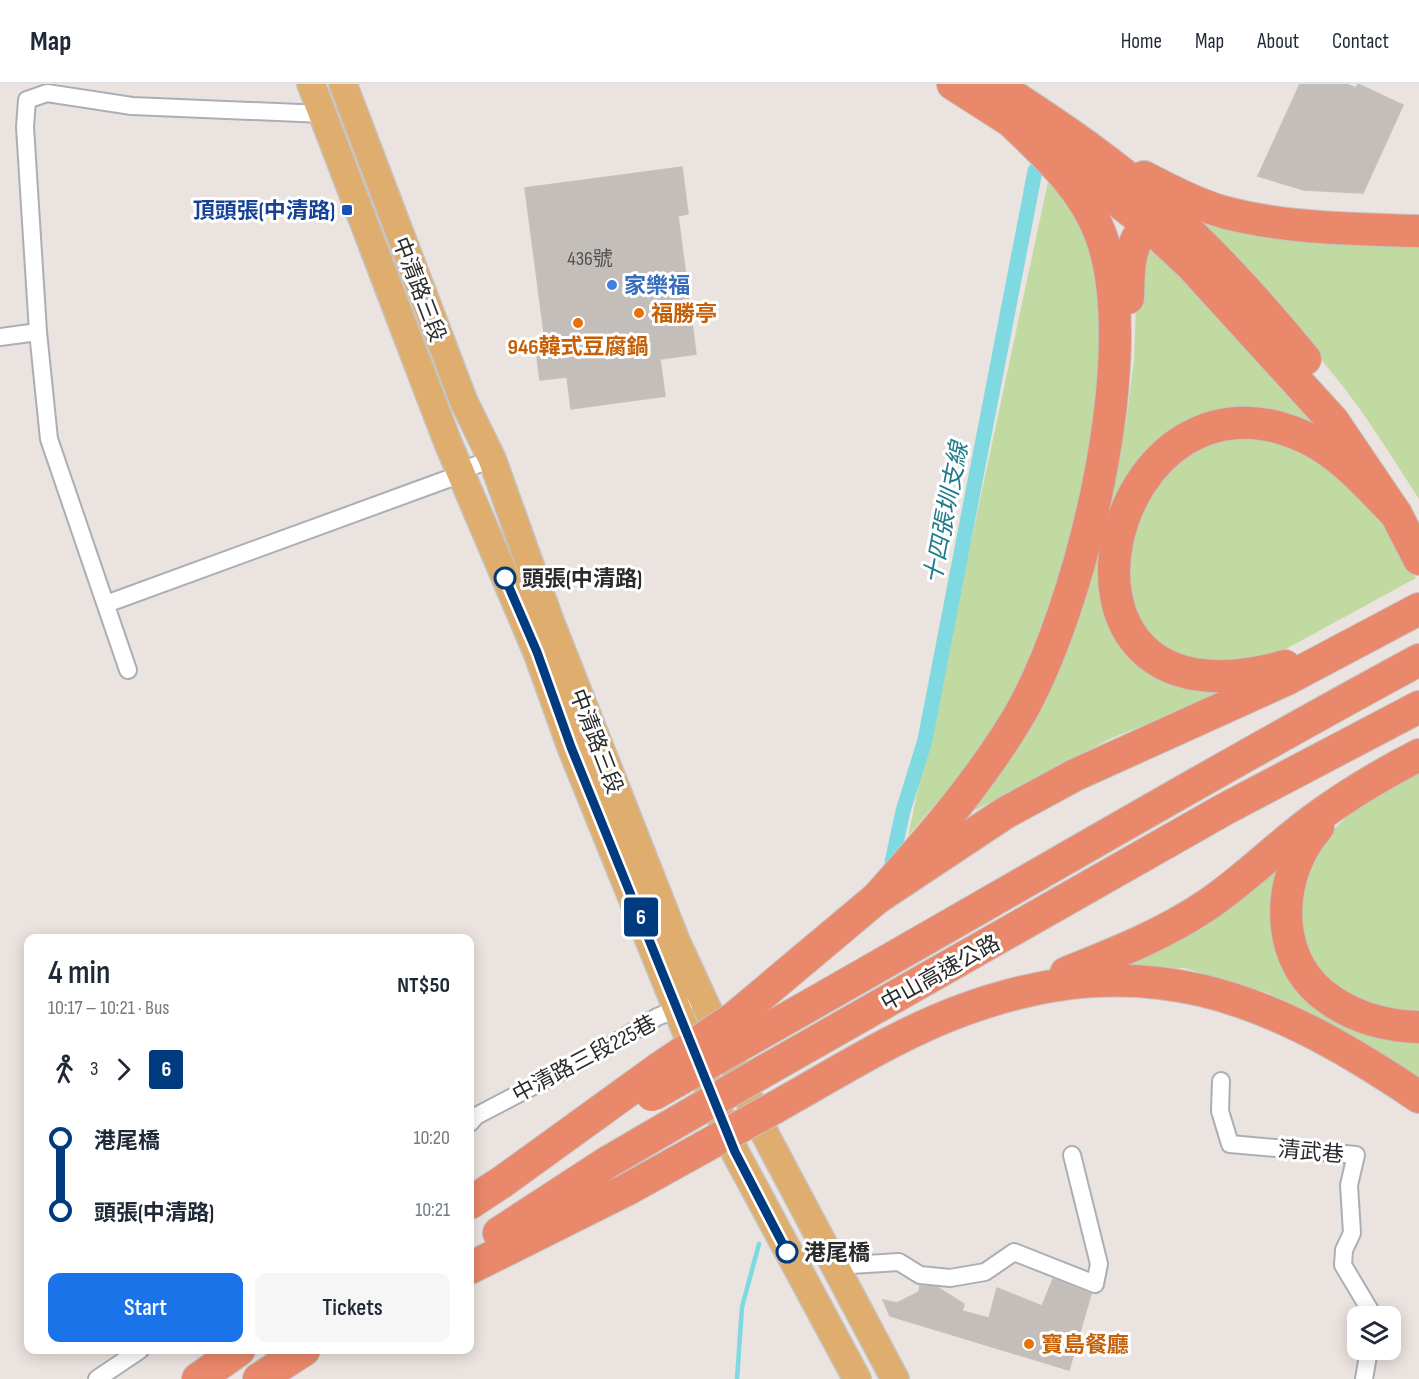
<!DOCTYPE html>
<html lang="en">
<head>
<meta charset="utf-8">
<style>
  body { margin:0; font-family:"Sofia Sans Condensed","Noto Sans TC",sans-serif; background:#f6f6f7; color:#1f2937; height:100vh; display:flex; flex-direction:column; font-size:22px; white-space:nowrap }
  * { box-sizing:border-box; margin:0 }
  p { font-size:20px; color:#747a83 }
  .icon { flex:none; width:33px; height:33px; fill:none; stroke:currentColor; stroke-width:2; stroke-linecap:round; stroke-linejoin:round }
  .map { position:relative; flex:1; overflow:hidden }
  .sheet { position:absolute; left:24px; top:850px; width:450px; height:420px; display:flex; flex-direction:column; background:#fff; border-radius:12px; box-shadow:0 3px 15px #0003 }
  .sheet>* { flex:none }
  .badge { padding:0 12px; border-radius:4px; font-size:21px; line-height:39px }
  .buttons { position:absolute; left:1347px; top:1222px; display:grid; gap:12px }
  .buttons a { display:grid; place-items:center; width:54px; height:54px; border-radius:12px; background:#fff; box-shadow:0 3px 15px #0003; font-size:30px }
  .map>.badge { position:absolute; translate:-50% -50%; box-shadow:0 0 0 3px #fff }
  .legs { display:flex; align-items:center; gap:9px; height:66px; padding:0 24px; font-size:20px }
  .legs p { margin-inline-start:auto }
  .head { display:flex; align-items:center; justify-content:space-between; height:102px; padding:0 24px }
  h1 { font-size:33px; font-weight:600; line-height:45px }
  .primary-button { display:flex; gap:12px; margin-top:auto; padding:12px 24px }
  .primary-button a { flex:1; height:69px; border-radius:12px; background:#1a73e8; color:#fff; font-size:24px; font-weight:600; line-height:69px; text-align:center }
  .primary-button a+a { background:#f6f6f7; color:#1f2937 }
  ul { padding:0 24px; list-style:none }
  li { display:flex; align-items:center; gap:21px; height:72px; font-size:22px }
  li i { display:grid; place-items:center; width:9px; height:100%; margin:0 8px; background:currentColor }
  li i::after { content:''; width:15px; height:15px; margin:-8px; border:4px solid; border-radius:50%; background:#fff }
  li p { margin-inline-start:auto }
  li:first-child i { background:linear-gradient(#0000 50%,currentColor 0) }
  li:last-child i { background:linear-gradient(currentColor 50%,#0000 0) }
  header { display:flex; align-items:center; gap:36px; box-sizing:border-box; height:84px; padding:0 30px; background:#fff; border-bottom:2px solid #e0e1e3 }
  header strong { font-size:28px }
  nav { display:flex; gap:33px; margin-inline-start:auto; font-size:21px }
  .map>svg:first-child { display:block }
  .green { fill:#c1daa2 }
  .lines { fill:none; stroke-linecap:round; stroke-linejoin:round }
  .stream { stroke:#7fd9e0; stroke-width:4.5 }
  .canal { stroke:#7fd9e0; stroke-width:15 }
  .building { fill:#c4beba; stroke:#c6bfb9; stroke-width:1.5 }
  .minor-casing { stroke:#abafb5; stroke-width:20 }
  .primary-casing { stroke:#c4c4c4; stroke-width:30 }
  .motorway-casing { stroke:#c4c4c4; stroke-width:34 }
  .minor { stroke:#fff; stroke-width:16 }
  .primary { stroke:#dfae6f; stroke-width:27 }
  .motorway { stroke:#ea886b; stroke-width:32 }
  .motorway-bridge-casing { stroke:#c4c4c4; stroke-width:34; stroke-linecap:butt }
  .motorway-bridge { stroke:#ea886b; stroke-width:32 }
  .line-1-casing { stroke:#fff; stroke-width:14 }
  .line-1 { stroke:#003b80; stroke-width:9 }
  .transit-dot { fill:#1a4fb4; stroke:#fff; stroke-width:2 }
  .shop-dot { fill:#3f7fe0; stroke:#fff; stroke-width:2 }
  .food-dot { fill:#e8710a; stroke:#fff; stroke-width:2 }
  .stop-1-dot { fill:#fff; stroke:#003b80; stroke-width:3 }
  .labels { text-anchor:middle; stroke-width:6; stroke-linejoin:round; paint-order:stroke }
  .number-label { font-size:20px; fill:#51504f }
  .transit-label { font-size:22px; font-weight:bold; fill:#164399; stroke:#fff; text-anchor:end }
  .shop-label { font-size:22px; font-weight:bold; fill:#366cbe; stroke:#fff; text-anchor:start }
  .street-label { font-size:22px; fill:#2b2b2b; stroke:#fff }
  .food-label { font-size:22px; font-weight:bold; fill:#c56008; stroke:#fff; text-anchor:start }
  .stop-label { font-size:22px; font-weight:bold; fill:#2b2b2b; stroke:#fff; text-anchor:start }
  .water-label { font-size:24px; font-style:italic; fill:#1e7c8b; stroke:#fff }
</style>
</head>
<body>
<header>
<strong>Map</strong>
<nav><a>Home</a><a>Map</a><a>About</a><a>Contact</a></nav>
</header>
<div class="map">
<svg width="1419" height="1295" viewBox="0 0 1419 1295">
  <rect width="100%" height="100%" fill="#ebe3df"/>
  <g class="green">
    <path d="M 1053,90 L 1094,148 L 1108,275 L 1062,505 L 997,648 L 908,752 L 1048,98 Z"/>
    <path d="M 1174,118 L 1419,162 L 1419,415 C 1392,373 1365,329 1333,290 C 1284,229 1229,174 1174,118 Z"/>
    <path d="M 1150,153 L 1336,359 L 1229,339 L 1133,397 L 1111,528 L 1235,605 L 1112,654 L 975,726 L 971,720 L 1102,410 L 1126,338 L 1134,276 L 1136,217 Z"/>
    <path d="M 1252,348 L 1338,384 L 1380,435 L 1416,494 L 1255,582 L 1155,570 L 1116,509 L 1137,414 L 1177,369 Z"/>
    <path d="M 1419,677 L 1419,927 L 1395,928 L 1347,912 L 1319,884 L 1303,852 L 1299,808 L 1313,767 L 1385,693 Z"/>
    <path d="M 1280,780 L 1310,910 L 1419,949 L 1419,1001 L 1353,957 L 1268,909 L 1184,884 L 1117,886 Z"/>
  </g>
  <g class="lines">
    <path class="stream" d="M 737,1295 L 742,1223 L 759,1160"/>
    <path class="canal" d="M 892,778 L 903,727 L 925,656 L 1035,87"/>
  </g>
  <g class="building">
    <path d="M 1300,0 L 1346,0 L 1356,4 L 1358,0 L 1403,21 L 1363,109 L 1304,106 L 1258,92 Z"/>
    <path d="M 682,83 L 688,130 L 678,132 L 696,270 L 660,275 L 665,312 L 571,325 L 567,293 L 540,296 L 537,273 L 547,271 L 525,104 Z"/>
    <path d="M 1053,1195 L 1091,1210 L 1069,1286 L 890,1232 L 883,1216 L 897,1219 L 919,1208 L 920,1202 L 937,1203 L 964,1220 L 962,1227 L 989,1234 L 997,1204 L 1042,1222 Z"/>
  </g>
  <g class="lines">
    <g class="minor-casing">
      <g id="minor">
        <path d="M 38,248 L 49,355 L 128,586"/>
        <path d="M 0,253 L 38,248 L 25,43 L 27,16 L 47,9 L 132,22 L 323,30"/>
        <path d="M 106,520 L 456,392 L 460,387 L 492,375"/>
        <path d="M 1221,997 L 1220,1027 L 1230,1060 L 1356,1071 L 1349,1101 L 1352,1149 L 1344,1166 L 1343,1181 L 1374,1233"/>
        <path d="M 470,1039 L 476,1032 L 608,963 L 657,933 L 684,922"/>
        <path d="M 835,1182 L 899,1178 L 920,1191 L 950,1194 L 985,1188 L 1014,1168 L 1095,1200 L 1099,1180 L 1072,1071"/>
        <path d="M 97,1295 L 140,1266"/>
        <path d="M 1364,1295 L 1369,1266"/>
      </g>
    </g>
    <g class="primary-casing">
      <g id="primary">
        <path d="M 311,0 L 448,359 L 537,568 L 571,663 L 735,1068 L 857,1295"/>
        <path d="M 343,0 L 464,318 L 492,375 L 550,537 L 676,857 L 766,1052 L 895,1295"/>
      </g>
    </g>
    <g class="motorway-casing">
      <g id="motorway">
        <path d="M 953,0 L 1028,48"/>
        <path d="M 995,0 C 1029,23 1064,45 1097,70 C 1175,127 1244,200 1305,275"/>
        <path d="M 1068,78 L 1146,139 L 1191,181 L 1333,337 L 1396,430 L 1419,475"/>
        <path d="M 1144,93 C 1169,106 1196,120 1223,128 C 1287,145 1354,145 1419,147"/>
        <path d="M 1128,214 C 1129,168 1130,158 1160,123"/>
        <path d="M 1285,582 C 1005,662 1107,241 1318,360 C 1348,378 1371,405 1396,430"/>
        <path d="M 1318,743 C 1278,788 1272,868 1321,909 C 1349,932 1384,942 1419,943"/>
        <path d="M 877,814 C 928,757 977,701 1017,635 C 1080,529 1145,267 1100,149 C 1082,102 1045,70 1010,36"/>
        <path d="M 1066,889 C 1116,869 1165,850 1210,819 C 1246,794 1278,762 1313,736 C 1347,711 1382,690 1419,671"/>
        <path d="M 734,934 L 877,814 L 1005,729 L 1075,691 L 1285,596 L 1419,525"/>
        <path d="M 745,958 C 970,831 1192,699 1419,576"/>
        <path d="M 759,990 L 1225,725 L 1419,623"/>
        <path d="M 774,1024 C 835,990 897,950 963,926 C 1144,860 1268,911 1419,1013"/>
        <path d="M 470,1119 L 502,1098"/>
        <path d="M 499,1149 L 608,1078"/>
        <path d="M 470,1184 L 628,1105"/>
        <path d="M 198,1295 L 239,1266"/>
        <path d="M 259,1295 L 304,1266"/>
      </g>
    </g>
    <use href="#minor" class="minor"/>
    <use href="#primary" class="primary"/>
    <use href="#motorway" class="motorway"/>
    <g class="motorway-bridge-casing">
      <g id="motorway-bridge">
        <path d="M 652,1011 L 745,958"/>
        <path d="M 608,1078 L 759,990"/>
        <path d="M 502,1098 L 661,983 L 734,934"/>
        <path d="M 628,1105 L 774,1024"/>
      </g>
    </g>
    <use href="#motorway-bridge" class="motorway-bridge"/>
  </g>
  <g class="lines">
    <g class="line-1-casing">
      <path id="line-1" d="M 505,494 L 537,568 L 571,663 L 735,1068 L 787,1168"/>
    </g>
    <use href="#line-1" class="line-1"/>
  </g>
  <rect class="transit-dot" x="341" y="120" width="12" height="12" rx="3"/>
  <circle class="shop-dot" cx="612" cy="201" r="6"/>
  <g class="food-dot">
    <circle cx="639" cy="229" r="6"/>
    <circle cx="578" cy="239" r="6"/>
    <circle cx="1029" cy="1260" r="6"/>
  </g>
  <g class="stop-1-dot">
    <circle cx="505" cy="494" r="10"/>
    <circle cx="787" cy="1168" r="10"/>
  </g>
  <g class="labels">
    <g class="number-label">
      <text x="590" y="181">436號</text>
    </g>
    <g class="transit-label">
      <text x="335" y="134">頂頭張(中清路)</text>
    </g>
    <g class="shop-label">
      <text x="624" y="209">家樂福</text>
    </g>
    <g class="street-label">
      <text transform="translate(420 205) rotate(69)" y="8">中清路三段</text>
      <text transform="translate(597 657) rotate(69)" y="8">中清路三段</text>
      <text transform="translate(940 888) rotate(-29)" y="8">中山高速公路</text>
      <text transform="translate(584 974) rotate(-28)" y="8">中清路三段225巷</text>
      <text transform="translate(1311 1067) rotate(5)" y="8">清武巷</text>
    </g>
    <g class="food-label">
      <text x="651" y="237">福勝亭</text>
      <text x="578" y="270" text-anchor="middle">946韓式豆腐鍋</text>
      <text x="1041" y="1268">寶島餐廳</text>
    </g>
    <g class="stop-label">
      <text x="522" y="502">頭張(中清路)</text>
      <text x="804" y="1176">港尾橋</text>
    </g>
    <g class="water-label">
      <text transform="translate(946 429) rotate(-79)" y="8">十四張圳支線</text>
    </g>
  </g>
</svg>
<div class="buttons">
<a><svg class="icon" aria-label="layers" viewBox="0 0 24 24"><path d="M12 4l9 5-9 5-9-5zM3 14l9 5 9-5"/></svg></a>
</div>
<b class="badge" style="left:641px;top:833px;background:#003b80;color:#fff">6</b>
<section class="sheet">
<div class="head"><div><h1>4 min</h1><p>10:17 – 10:21 · Bus</p></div><b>NT$50</b></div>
<div class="legs"><svg class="icon" aria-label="walk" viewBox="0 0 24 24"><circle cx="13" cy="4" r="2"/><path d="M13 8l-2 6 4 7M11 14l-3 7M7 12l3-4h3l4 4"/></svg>3<svg class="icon" aria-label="forward" viewBox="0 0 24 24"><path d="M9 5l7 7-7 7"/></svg><b class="badge" style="background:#003b80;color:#fff">6</b></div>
<ul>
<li><i style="color:#003b80"></i><b>港尾橋</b><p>10:20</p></li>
<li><i style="color:#003b80"></i><b>頭張(中清路)</b><p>10:21</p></li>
</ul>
<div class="primary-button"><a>Start</a><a>Tickets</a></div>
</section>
</div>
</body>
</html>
